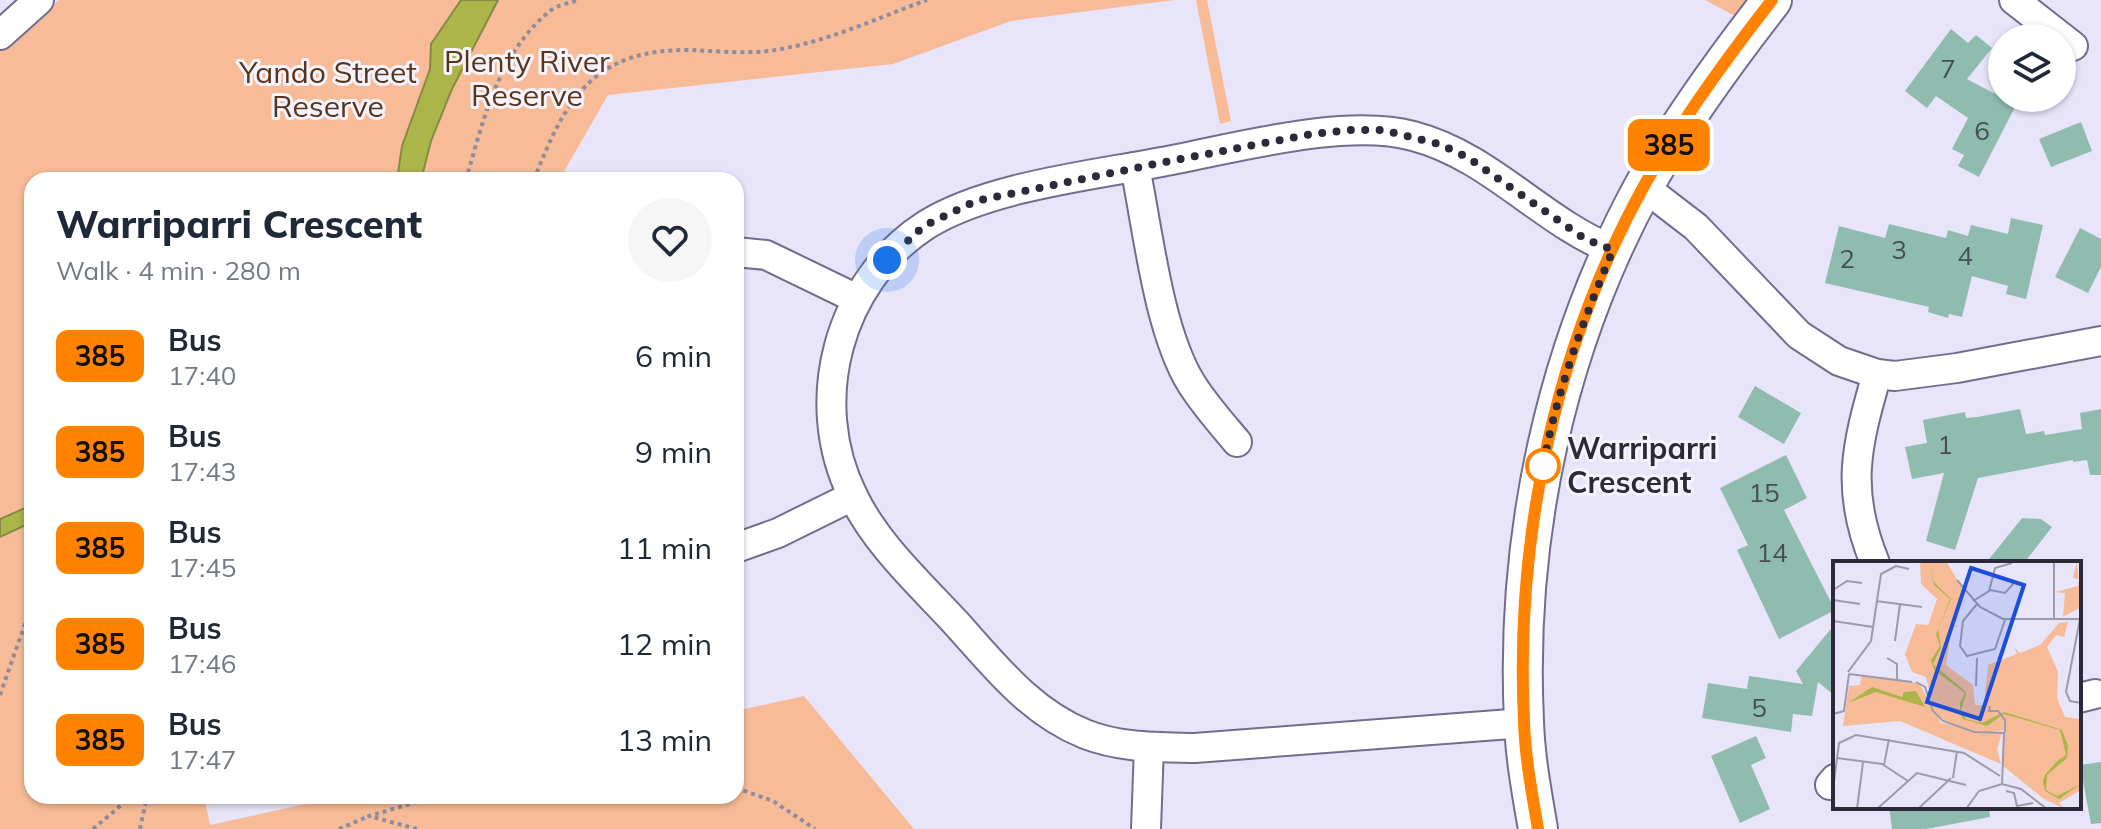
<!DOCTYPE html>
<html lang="en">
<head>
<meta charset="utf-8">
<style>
  body { margin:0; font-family:Mulish,sans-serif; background:#f6f6f7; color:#1f2937; height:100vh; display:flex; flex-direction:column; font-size:30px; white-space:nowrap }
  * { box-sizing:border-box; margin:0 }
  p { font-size:26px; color:#747a83 }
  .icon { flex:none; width:44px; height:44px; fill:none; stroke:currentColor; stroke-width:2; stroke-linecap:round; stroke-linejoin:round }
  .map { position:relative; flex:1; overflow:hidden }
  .panel { position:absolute; left:24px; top:172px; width:720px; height:632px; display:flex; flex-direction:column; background:#fff; border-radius:24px; box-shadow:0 2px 6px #0004 }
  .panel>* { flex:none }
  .badge { padding:0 16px; border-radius:12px; font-size:28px; line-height:52px }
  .controls { position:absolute; left:1988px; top:24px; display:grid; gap:16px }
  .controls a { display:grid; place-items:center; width:88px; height:88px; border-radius:50%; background:#fff; box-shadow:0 2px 6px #0004; font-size:40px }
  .you { position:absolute; width:40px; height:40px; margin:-20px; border:6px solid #fff; border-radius:50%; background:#1a73e8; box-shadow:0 0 0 12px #1a73e833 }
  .map>.badge { position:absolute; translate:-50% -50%; box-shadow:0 0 0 4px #fff }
  .round { display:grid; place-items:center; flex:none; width:84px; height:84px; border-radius:42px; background:#f6f6f7 }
  .overview { display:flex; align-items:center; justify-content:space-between; height:136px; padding:0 32px }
  h1 { font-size:38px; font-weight:800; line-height:60px }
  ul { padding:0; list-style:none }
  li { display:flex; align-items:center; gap:24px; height:96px; padding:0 32px }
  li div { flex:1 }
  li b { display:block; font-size:30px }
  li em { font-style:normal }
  li .badge { min-width:88px; font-weight:700; text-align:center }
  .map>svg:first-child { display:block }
  .green { fill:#f7bc97 }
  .water { fill:#abb549; stroke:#858b44; stroke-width:2 }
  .building { fill:#90bcaf }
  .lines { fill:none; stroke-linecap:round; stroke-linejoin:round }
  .street-casing { stroke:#736d8d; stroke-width:32 }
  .secondary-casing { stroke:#736d8d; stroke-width:42 }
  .path { stroke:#8f8c9e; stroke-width:4; stroke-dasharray:4 4; stroke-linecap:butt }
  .street { stroke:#fff; stroke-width:28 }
  .secondary { stroke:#fff; stroke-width:38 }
  .line-casing { stroke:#fff; stroke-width:18 }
  .line { stroke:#ff8200; stroke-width:12 }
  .walk { stroke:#2c2a38; stroke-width:8; stroke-dasharray:0 14.4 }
  .stop-dot { fill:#fff; stroke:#ff8200; stroke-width:4 }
  .labels { text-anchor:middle; stroke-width:6; stroke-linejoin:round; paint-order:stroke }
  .number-label { font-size:26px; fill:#454e56 }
  .park-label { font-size:30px; fill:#59341b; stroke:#f5f3fb }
  .stop-label { font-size:30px; font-weight:bold; fill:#2c2a38; stroke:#f5f3fb; text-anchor:start }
  .inset-road { fill:none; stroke:#9d9aac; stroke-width:2 }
  .view { fill:#1d4ed8; fill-opacity:0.15; stroke:#1d4ed8; stroke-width:4 }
  .inset-edge { fill:none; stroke:#2c2a38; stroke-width:4 }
</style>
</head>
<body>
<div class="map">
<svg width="2101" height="829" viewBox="0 0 2101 829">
  <rect width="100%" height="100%" fill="#e8e4fa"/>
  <g class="green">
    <path d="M 59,0 L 1175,0 L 1011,21 L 893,64 L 608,95 L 559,180 L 32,180 L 32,796 L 204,796 L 210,825 L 342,796 L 736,796 L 736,711 L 804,696 L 914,829 L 0,829 L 0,51 Z"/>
    <path d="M 1196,0 L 1207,0 L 1231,121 L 1220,124 Z"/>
    <path d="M 1705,0 L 1747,0 L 1735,16 Z"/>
  </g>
  <g class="water">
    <path d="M 461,0 L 498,0 L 452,89 L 431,141 L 421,180 L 397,180 L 402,146 L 430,69 L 431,44 Z"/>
    <path d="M 32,505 L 32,522 L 0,537 L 0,519 Z"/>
  </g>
  <g class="building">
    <path d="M 1951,29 L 1968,43 L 1976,35 L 1992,48 L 1967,79 L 2016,105 L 1979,177 L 1958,166 L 1964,155 L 1952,149 L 1968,118 L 1936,96 L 1927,108 L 1905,91 Z"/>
    <path d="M 2081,122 L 2092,151 L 2051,167 L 2039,139 Z"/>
    <path d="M 2011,218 L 2043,225 L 2026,299 L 2006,294 L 2008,286 L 1972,276 L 1962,317 L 1949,314 L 1948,318 L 1928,312 L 1929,307 L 1825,283 L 1839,226 L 1885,238 L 1889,224 L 1946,238 L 1948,230 L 1968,236 L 1971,225 L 2008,234 Z"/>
    <path d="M 2080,228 L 2101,239 L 2101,267 L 2088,293 L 2055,277 Z"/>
    <path d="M 1755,386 L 1801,413 L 1784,444 L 1738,417 Z"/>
    <path d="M 2020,409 L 2026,434 L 2044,431 L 2045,435 L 2082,429 L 2080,413 L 2101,409 L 2101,475 L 2090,475 L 2087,460 L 2073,462 L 2073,460 L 1978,478 L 1955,550 L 1926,541 L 1944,473 L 1912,479 L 1905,447 L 1927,443 L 1923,420 L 1965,412 L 1966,418 L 1977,417 Z"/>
    <path d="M 1786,455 L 1807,498 L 1784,510 L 1835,610 L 1779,639 L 1737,550 L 1748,545 L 1720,488 Z"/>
    <path d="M 2022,518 L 2041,519 L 2052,527 L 2024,563 L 1986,563 Z"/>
    <path d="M 1835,624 L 1835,696 L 1818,682 L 1812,716 L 1793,714 L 1791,732 L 1702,718 L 1708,683 L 1747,689 L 1749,676 L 1803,684 L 1796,671 Z"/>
    <path d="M 1756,736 L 1766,758 L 1751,765 L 1770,809 L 1740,823 L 1711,756 Z"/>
    <path d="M 2101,762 L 2101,823 L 2091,824 L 2080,765 Z"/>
    <path d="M 1889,807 L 1989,807 L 1990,817 L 1926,829 L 1892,829 Z"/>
  </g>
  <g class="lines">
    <g class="street-casing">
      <g id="street">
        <path d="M 2014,0 L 2073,46"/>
        <path d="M 0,35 L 39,0"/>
        <path d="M 1135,167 C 1148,230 1158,329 1191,383 C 1204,404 1221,423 1237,442"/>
        <path d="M 1644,187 L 1696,227 L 1799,335 L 1839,361 L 1877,374 L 1895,376 L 1957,368 L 2101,341"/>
        <path d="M 736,252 L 766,255 L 857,299"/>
        <path d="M 736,548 L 778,533 L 853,496"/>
        <path d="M 1875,563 C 1845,490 1856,447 1877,374"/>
        <path d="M 2079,698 L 2095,694"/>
        <path d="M 1524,723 L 1195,748 C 1158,747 1120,748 1085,734 C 1030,712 994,665 956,623 C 920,584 876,544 853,496 C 806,402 838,282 926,225 C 985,188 1086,176 1156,163 C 1229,150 1343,117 1413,136 C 1490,156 1541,221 1613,250"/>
        <path d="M 1830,785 L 1835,779"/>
        <path d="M 1146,829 L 1149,747"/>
      </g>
    </g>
    <g class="secondary-casing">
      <path id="secondary" d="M 1538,829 C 1532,794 1525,757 1524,721 C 1515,536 1556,346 1645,184 C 1682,119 1726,59 1772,0"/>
    </g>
    <g class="path">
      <path d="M 466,180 C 483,120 499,52 550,11 C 557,5 570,3 579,0"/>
      <path d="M 534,180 C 565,99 594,49 689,50 C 719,51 752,55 781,49 C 831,40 880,17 927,0"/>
      <path d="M 0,695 L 26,621 L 32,615"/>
      <path d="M 736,788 L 773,801 L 815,829"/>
      <path d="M 93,829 L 132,796"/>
      <path d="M 140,829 L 147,796"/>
      <path d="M 339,829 L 369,816"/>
      <path d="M 417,829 L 369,816 L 437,796"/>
    </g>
    <use href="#street" class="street"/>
    <use href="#secondary" class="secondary"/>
  </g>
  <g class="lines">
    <g class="line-casing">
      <path id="line" d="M 1538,829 C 1532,793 1525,757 1524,721 C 1515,537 1555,346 1645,184 C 1682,119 1726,59 1772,0"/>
    </g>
    <use href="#line" class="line"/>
    <path class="walk" d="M 887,260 L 924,226 L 976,201 L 1165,162 L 1312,134 L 1352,130 L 1382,130 L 1439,144 L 1467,157 L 1585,239 L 1613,250 C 1583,321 1556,392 1543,468 L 1543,466"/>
  </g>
  <circle class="stop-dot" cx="1543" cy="466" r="16"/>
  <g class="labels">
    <g class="number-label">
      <text x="1948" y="78">7</text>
      <text x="1982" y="140">6</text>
      <text x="1899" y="259">3</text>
      <text x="1965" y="265">4</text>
      <text x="1847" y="268">2</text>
      <text x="1945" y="454">1</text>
      <text x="1764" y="502">15</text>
      <text x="1772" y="562">14</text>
      <text x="1759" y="717">5</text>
    </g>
    <g class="park-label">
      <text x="527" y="72">Plenty River<tspan x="527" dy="34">Reserve</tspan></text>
      <text x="328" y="83">Yando Street<tspan x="328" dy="34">Reserve</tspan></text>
    </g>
    <g class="stop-label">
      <text x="1567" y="459">Warriparri<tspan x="1567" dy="34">Crescent</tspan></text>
    </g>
  </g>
  <g transform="translate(1833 561)">
    <rect width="248" height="248" fill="#e8e4fa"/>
    <path d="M 87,0 L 113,0 L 131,30 L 119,63 L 127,66 L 119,65 L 113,104 L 140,124 L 142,144 L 151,144 L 155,104 L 184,93 L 181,86 L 187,92 L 207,84 L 226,62 L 235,61 L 231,76 L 223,74 L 214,86 L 225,111 L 224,137 L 232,156 L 248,158 L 248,229 L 226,242 L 232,248 L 211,238 L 169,204 L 171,158 L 170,170 L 142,171 L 112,160 L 101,150 L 93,116 L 79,111 L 72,93 L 83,63 L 95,64 L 104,38 L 88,23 ZM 244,0 L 248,46 L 230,56 L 232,32 L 222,31 L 245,25 L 246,18 L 240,17 ZM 29,114 L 86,122 L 108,162 L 169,172 L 164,188 L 168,203 L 67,160 L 10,165 L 16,125 L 27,124 Z" fill="#f7bc97"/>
    <path d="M 96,0 L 101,21 L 118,38 L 105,68 L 108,87 L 100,103 L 132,130 L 133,133 L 128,149 L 133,158 L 149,162 L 171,151 L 229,169 L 235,185 L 234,197 L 214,214 L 213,229 L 224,235 L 248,223 L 226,238 L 212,230 L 210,220 L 212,214 L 224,200 L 233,194 L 227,169 L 171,153 L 154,165 L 130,158 L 127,153 L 127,142 L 132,132 L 101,109 L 98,99 L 107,85 L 103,73 L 117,38 L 101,24 ZM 39,126 L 69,136 L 71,131 L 83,130 L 92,146 L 43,131 L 15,142 Z" fill="#abb549"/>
    <path class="inset-road" d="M 124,19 L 147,46 L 170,58 L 248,58M 0,29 L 14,20 L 29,22M 157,29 L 172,32 L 182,21M 0,39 L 27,43M 43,40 L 89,46M 140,40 L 156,30 L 162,7 L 179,2M 144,43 L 130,60 L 127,85 L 134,95 L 162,88 L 172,59M 247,58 L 233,131 L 237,140 L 248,142M 221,59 L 221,0M 0,60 L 40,66M 62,80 L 67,43M 54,97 L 64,103 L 64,118M 15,111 L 38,80 L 48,13 L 63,5 L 76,8M 16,113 L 79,121M 83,121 L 92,126 L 100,150 L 110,160 L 141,171 L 171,172 L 169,223M 143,125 L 144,97M 157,145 L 156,150 L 165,150 L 172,159 L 172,171M 0,153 L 11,150 L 16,113M 4,197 L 49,203 L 75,220M 51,204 L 56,178M 120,217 L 124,190M 0,228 L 6,182 L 23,174 L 131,192 L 167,215M 173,230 L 181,232 L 184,245 L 200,242M 24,248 L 30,201M 44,248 L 84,212 L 133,224M 85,248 L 118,217M 133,248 L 146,230 L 169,223 L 188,228 L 214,248"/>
    <path class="view" d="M 138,7 L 191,24 L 147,158 L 94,141 Z"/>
    <rect width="248" height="248" class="inset-edge"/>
  </g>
</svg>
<div class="controls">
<a><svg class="icon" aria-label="layers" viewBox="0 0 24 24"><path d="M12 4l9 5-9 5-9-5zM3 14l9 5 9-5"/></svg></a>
</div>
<div class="you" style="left:887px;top:260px"></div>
<b class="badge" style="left:1669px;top:145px;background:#ff8200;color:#111">385</b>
<section class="panel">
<div class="overview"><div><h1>Warriparri Crescent</h1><p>Walk · 4 min · 280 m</p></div><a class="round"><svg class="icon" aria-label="heart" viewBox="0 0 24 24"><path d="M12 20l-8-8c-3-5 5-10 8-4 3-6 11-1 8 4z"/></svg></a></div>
<ul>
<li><span class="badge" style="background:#ff8200;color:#111">385</span><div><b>Bus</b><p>17:40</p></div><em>6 min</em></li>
<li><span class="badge" style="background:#ff8200;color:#111">385</span><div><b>Bus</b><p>17:43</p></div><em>9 min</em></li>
<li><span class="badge" style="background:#ff8200;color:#111">385</span><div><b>Bus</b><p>17:45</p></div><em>11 min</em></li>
<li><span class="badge" style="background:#ff8200;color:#111">385</span><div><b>Bus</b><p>17:46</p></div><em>12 min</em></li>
<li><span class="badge" style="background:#ff8200;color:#111">385</span><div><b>Bus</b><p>17:47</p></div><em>13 min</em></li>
</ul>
</section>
</div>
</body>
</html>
